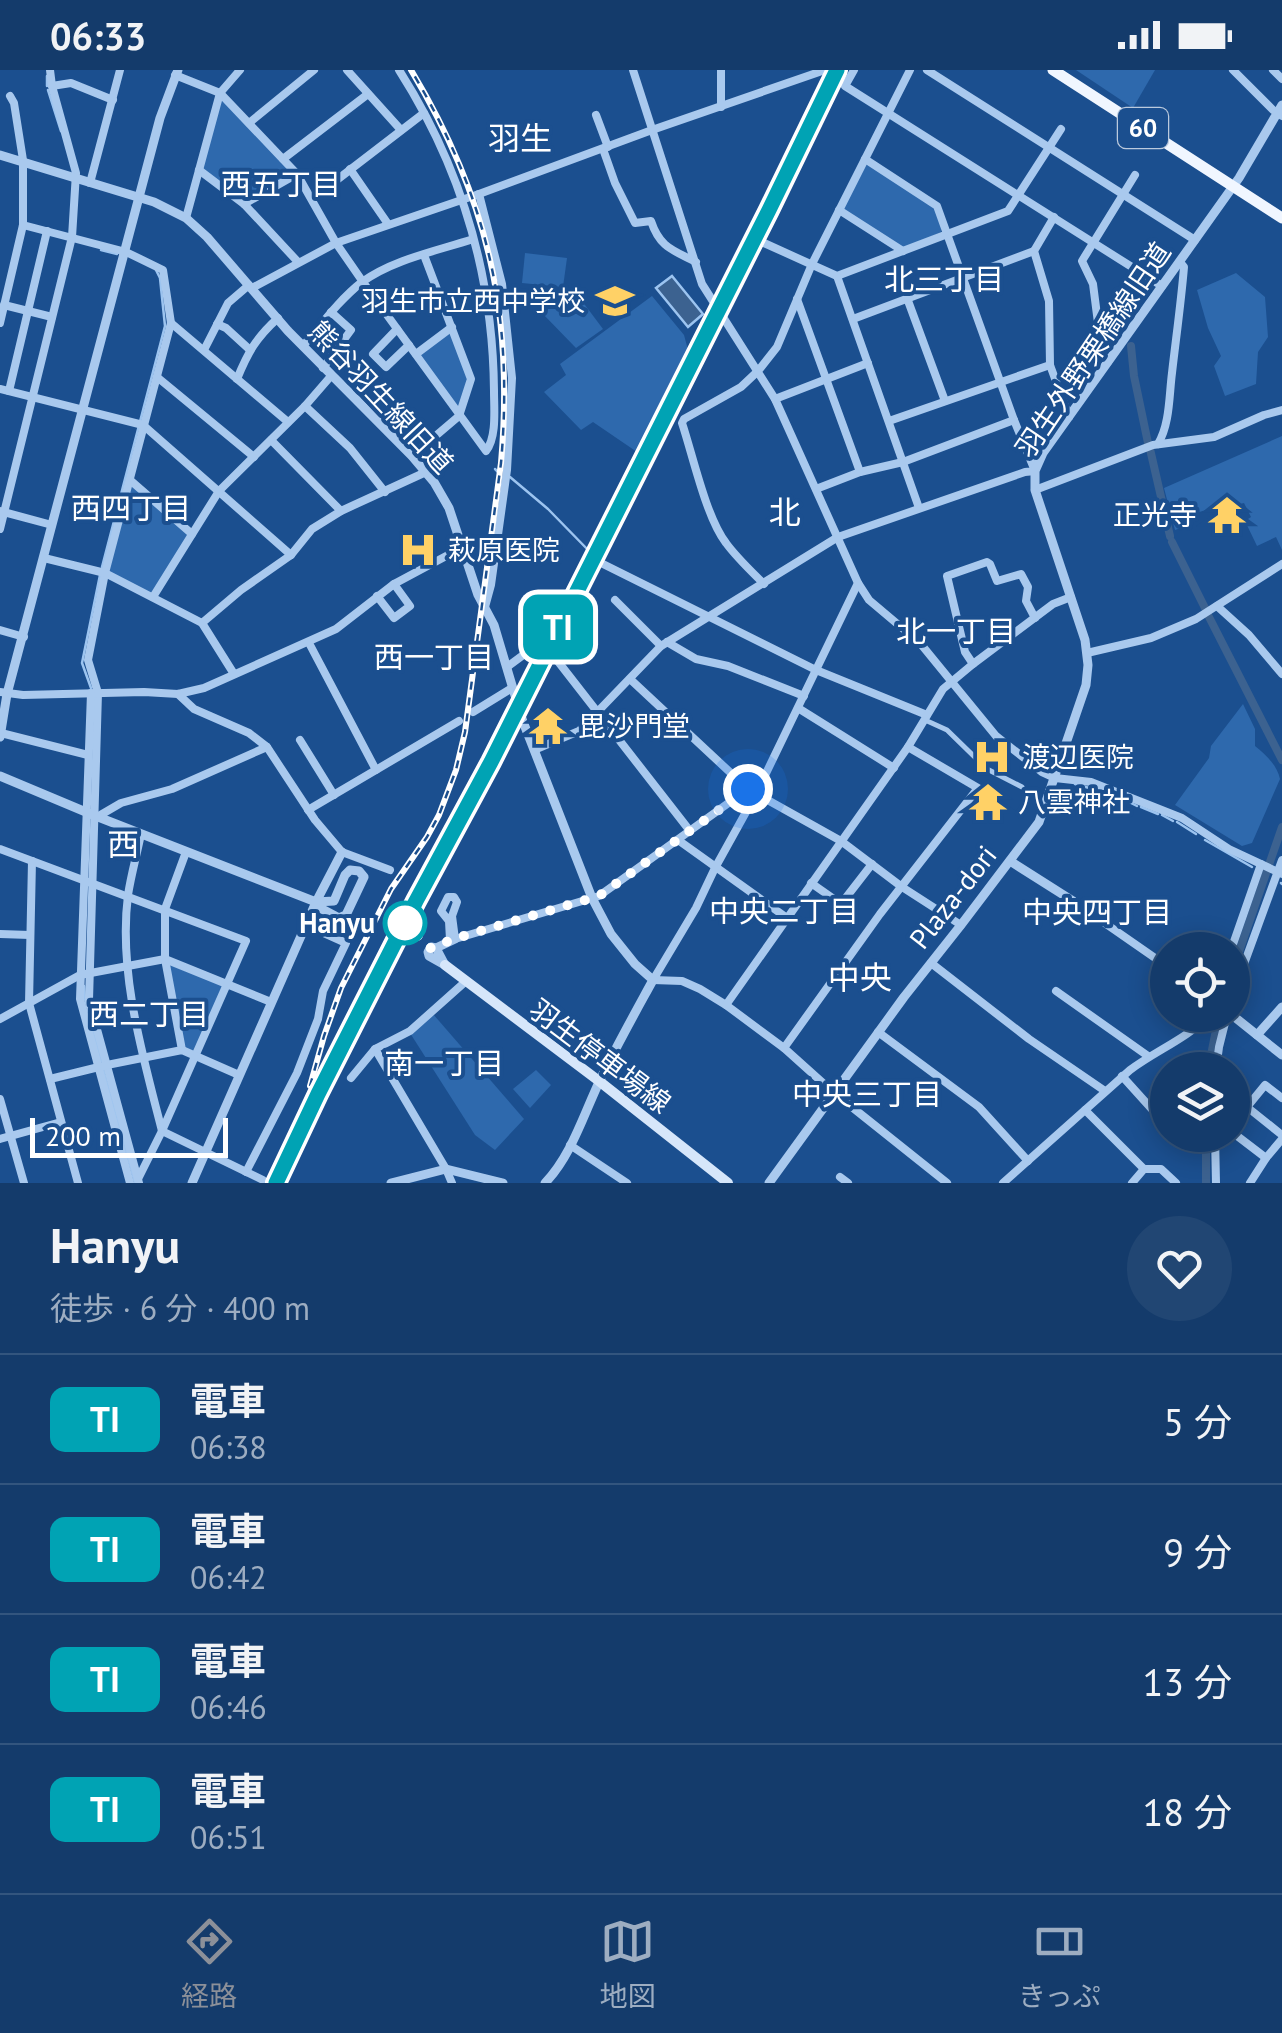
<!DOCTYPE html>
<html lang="ja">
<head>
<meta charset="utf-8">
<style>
  body { margin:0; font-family:"PT Sans","Noto Sans JP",sans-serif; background:#214673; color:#f1f3f6; height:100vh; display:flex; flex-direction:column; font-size:38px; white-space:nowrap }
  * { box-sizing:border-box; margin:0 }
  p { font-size:32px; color:#9dadc1 }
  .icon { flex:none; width:55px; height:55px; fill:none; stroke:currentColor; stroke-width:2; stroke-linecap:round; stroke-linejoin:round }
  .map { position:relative; height:1113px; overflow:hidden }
  .side { display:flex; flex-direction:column; background:#143b6b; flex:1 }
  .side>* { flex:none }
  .badge { padding:0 20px; border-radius:15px; font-size:35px; line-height:65px }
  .tools { position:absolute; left:1150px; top:862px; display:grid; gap:20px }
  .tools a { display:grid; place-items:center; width:100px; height:100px; border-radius:50%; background:#143b6b; box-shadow:0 5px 25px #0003,0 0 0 2px #33557e; font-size:50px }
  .scale { position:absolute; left:30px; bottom:25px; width:198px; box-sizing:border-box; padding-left:10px; border:5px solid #fff; border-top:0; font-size:28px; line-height:35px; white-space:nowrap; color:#fff; -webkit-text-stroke:8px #1b4f8f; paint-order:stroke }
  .you { position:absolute; width:50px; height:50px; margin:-25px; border:8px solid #fff; border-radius:50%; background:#1a73e8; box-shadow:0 0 0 15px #1a73e833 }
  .map>.badge { position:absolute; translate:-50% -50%; box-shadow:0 0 0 5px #fff }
  .round { display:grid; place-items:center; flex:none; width:105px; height:105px; border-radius:52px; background:#214673 }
  .overview { display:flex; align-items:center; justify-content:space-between; height:170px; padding:0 50px }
  h1 { font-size:48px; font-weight:700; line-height:75px }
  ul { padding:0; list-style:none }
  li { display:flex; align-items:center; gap:30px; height:130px; padding:0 50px; border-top:2px solid #33557e }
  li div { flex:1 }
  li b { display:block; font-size:38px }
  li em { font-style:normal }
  li .badge { min-width:110px; font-weight:700; text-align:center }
  .status { display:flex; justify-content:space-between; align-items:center; height:70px; padding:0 50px; background:#143b6b; direction:ltr }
  .status svg { height:28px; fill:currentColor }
  .tabs { display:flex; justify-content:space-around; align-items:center; height:140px; border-top:2px solid #33557e; background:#143b6b; font-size:28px; color:#9dadc1 }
  .tabs a { display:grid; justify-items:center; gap:5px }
  .tabs .on { color:#8c9099 }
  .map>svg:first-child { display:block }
  .green { fill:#2e69ad }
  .water { fill:#3c6290; stroke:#9cc4f0; stroke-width:2.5 }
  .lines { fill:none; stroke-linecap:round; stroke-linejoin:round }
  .stream { stroke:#9cc4f0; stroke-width:2.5 }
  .canal { stroke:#3c6290; stroke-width:8 }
  .pedestrian { stroke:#a9c9ee; stroke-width:5 }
  .minor { stroke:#a9c9ee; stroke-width:8 }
  .tertiary { stroke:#a9c9ee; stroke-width:9 }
  .secondary { stroke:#d6e6fa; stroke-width:10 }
  .primary { stroke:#f0f6ff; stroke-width:11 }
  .rail-casing { stroke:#fff; stroke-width:6 }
  .rail { stroke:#1b4f8f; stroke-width:2.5; stroke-dasharray:8; stroke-linecap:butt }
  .line-casing { stroke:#fff; stroke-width:22 }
  .line { stroke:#00a3b4; stroke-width:15 }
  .walk { stroke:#fff; stroke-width:10; stroke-dasharray:0 18 }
  .stop-dot { fill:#fff; stroke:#00a3b4; stroke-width:5 }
  .labels { text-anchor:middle; stroke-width:8; stroke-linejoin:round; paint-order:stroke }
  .shield { fill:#1b4f8f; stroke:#bbcadd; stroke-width:2.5 }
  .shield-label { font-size:25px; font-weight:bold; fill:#fff }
  .poi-label { font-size:28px; fill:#fff; stroke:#1b4f8f; text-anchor:start }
  .street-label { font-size:28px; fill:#fff; stroke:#1b4f8f }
  .stop-label { font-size:28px; font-weight:bold; fill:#fff; stroke:#1b4f8f; text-anchor:end }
  .neighbourhood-label { font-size:30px; fill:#fff; stroke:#1b4f8f }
  .quarter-label { font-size:32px; fill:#fff; stroke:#1b4f8f }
</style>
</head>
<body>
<div class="status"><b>06:33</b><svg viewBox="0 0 49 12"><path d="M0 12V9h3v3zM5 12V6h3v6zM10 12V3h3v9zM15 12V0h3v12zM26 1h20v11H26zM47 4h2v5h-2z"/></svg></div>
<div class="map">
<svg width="1282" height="1113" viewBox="0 0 1282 1113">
  <rect width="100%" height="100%" fill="#1b4f8f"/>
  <g class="green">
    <path d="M 1076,0 L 1155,0 L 1133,38 Z"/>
    <path d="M 221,29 L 292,103 L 244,132 L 202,100 Z"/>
    <path d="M 865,91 L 934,137 L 942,158 L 941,162 L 904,179 L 841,139 Z"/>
    <path d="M 525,183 L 567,188 L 563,217 L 522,213 Z"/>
    <path d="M 1236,203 L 1265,227 L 1268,267 L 1258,282 L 1256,314 L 1225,326 L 1214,296 L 1221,286 L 1208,258 L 1197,220 Z"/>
    <path d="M 573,219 L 603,259 L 576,278 L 542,243 Z"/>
    <path d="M 652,226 L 684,265 L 688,280 L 637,382 L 593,352 L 581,360 L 544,322 L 566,305 L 560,294 Z"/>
    <path d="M 450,261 L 468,310 L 458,341 L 420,285 Z"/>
    <path d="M 1282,366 L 1282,480 L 1276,467 L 1257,476 L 1245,451 L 1251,447 L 1244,433 L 1236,435 L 1233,430 L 1217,437 L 1192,444 L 1193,449 L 1188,451 L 1190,455 L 1175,460 L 1164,418 Z"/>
    <path d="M 130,410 L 192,464 L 153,527 L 105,503 Z"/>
    <path d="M 1243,634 L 1255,659 L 1255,676 C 1266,685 1277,695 1280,709 L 1252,773 L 1242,776 L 1175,735 L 1209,688 L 1211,676 Z"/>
    <path d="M 168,892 L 224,913 L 194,982 L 185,979 Z"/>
    <path d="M 433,944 L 524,1049 L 495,1080 L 475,1065 L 410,963 Z"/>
    <path d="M 536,1000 L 551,1015 L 530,1038 L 513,1019 Z"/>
  </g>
  <path class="water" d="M 672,206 L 703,244 L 688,257 L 656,218 Z"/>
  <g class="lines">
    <g class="stream">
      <path d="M 47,6 L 47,16"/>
      <path d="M 48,20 L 61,61"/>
      <path d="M 101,180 L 117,184"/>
      <path d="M 495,399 L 498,402"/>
      <path d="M 510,407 L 548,439 L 592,484"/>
      <path d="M 102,497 L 165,256 L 160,208 L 156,200"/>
      <path d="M 91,618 L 82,593 L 100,505"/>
      <path d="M 1075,714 L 1100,721"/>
      <path d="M 1103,722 L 1119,728"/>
      <path d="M 1129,732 L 1137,736"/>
      <path d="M 1141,737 L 1158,744"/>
      <path d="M 1162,745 L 1173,751"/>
      <path d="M 1177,752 L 1196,764"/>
      <path d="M 1205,770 L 1252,797"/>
      <path d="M 1281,813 L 1282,814"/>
      <path d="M 84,916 L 85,929 L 101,991"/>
      <path d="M 103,999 L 135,1113"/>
    </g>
    <g class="canal">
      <path d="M 1131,276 L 1134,306 L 1148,373"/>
      <path d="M 1150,379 L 1170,466"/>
      <path d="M 1172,472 L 1206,540"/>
      <path d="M 1208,545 L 1282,690"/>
      <path d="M 1232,902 L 1282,757"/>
      <path d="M 1208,1000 L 1219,945"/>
      <path d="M 1206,1065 L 1206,1113"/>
    </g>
    <path class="pedestrian" d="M 925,650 L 947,660 L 987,699 L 1022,717"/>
    <g class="minor">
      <path d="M 347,0 L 401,60"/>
      <path d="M 633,0 L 702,214 L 775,329 L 858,513 L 869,530 L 920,573 L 996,666 L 1042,702 L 1055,708 L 1091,712 L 1182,748 L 1229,779 L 1282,804"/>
      <path d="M 721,0 L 721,37"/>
      <path d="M 854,0 L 845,16 L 1162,216"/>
      <path d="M 927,0 L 1195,170"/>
      <path d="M 1233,0 L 1273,40 L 1282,46"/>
      <path d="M 1273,0 L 1282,9"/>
      <path d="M 175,5 L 220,23 L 297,104 L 336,173 L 363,212 L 486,381 C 497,367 494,339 494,321 C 493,206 461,97 399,0"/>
      <path d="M 52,16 L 71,13 L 113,30"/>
      <path d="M 596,45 L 608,77"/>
      <path d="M 249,53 L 314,0"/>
      <path d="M 603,79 L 615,113 L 635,153 L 651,151 C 660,178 673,180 696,192"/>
      <path d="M 283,89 L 368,24"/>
      <path d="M 350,99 L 388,154"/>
      <path d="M 199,100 L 244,134 L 298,192"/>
      <path d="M 90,113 L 120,0"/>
      <path d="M 479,124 L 502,214 L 512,308 L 507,400 L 491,515 L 485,537"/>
      <path d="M 312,129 L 424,43"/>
      <path d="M 244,134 L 297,104"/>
      <path d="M 839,140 L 903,181"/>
      <path d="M 1054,147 L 1034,181 L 1049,231 L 1050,295 L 1069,347"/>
      <path d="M 186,148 L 220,23 L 240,0"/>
      <path d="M 23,155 L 126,182 L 163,200 L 171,253 L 105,503 L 88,590 L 98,623 L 89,930 L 139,1113"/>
      <path d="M 764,173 L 837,206 L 1008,141 L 1061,59"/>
      <path d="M 837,206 L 919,438"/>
      <path d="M 252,218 L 336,173 L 479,124 L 652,60 L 825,0"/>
      <path d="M 907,228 L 945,331"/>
      <path d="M 797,229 L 860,402"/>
      <path d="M 4,235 L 52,247"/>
      <path d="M 853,249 L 1034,181"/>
      <path d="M 0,253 L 23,155 L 23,90 L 14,33 L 10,26"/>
      <path d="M 171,253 L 288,352"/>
      <path d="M 217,254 L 226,258 L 249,279"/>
      <path d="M 397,259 L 373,284 L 386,297 L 409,275"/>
      <path d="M 303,276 C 321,255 339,230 362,212 C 394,189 437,181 473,169"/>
      <path d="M 204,280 L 228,233 L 249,215"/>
      <path d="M 416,284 L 452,257"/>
      <path d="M 1108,292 L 1102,284 L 1093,214 L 1082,191 L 1135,105"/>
      <path d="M 323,298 L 351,260 L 331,242"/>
      <path d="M 157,307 L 254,387"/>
      <path d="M 237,309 C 248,282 256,268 278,248"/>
      <path d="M 0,319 L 143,355 L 291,485"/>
      <path d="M 9,321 L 47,161"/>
      <path d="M 775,329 L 868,293"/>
      <path d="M 305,336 L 350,378 L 385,422"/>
      <path d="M 889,351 L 1050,295"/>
      <path d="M 271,370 L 341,441"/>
      <path d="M 1158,374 C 1170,354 1169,326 1172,303 C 1176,268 1181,233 1184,197 L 1180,192"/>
      <path d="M 412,386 L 459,346 L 471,309 L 424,185"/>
      <path d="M 130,410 L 192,464"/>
      <path d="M 816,419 L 860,402 L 903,392 L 1014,350"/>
      <path d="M 1035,420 L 1153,375 L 1214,367 L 1264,345 L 1282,340"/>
      <path d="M 0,441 L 52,455"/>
      <path d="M 0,459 L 72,167 L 76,103 L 52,16 L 50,0"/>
      <path d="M 44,488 L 105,503 L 202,553 L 234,604"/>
      <path d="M 601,493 L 816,600 L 927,645"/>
      <path d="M 858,513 L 756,724 L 715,798 L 696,838 L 653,910 L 682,911 L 700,919 L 726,935 L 784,978 L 833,1022 L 947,1113"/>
      <path d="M 764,514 C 751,501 737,488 726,473 C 706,447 693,386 682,353 L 684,349 L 741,317 L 758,301 L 777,277 L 812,194 L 910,0"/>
      <path d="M 377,526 L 394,548 L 410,536 L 394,514"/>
      <path d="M 153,527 L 219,421 L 305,336 L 331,306"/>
      <path d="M 615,530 L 661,576"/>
      <path d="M 1217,536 L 1249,565 L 1282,604"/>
      <path d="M 202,553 L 241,520 L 291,485 L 312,459 L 341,441 L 426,402"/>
      <path d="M 0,560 L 24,567"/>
      <path d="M 667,572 L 696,589 L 728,596 L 804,626"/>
      <path d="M 309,573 L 376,700"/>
      <path d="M 1087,583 L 1151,568 L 1196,549 L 1282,494"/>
      <path d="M 553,585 L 690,761"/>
      <path d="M 973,594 L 965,582 L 947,506 L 987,492 L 990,494 L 997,511 L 1021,504 L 1028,517 L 1026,531 L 1035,548"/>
      <path d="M 507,597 L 530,580 L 542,579"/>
      <path d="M 630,609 L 748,719 L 841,771 L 902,817 L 961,855"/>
      <path d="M 0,622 L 23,625 L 144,622 L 178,624 L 204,618 L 336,559 L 394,514 L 463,477"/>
      <path d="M 91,623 L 80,929 L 130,1113"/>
      <path d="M 178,624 L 194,639 L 249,663 L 267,677 L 315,750 L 342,782 L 390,800"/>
      <path d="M 798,638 L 894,698"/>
      <path d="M 473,642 L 512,618"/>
      <path d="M 1,663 L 88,685"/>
      <path d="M 300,670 L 334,725"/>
      <path d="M 534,680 L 579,661 L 661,576 L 838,467 L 1025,402 L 1035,401 L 1014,350 L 937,136 L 865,89"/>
      <path d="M 308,740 L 459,651"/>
      <path d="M 97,747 L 121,733 L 172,719 L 267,677"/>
      <path d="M 141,764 C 137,784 131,805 128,825 C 118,903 143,986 162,1061 L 263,1110 L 264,1113"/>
      <path d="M 678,770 L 787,848"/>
      <path d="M 0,779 L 246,871 L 162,1061 L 138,1109"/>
      <path d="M 32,791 L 29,933 L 78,1113"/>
      <path d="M 811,813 L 841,834 L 872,794"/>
      <path d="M 1073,831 L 1168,897"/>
      <path d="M 0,864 L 30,865"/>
      <path d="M 450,870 L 449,851 L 441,841 L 448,827 L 454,827 L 457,832 L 452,846 L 455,869 L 599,826 L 748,719"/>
      <path d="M 1231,880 L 1261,794"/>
      <path d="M 931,893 L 1029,969 L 1105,1021"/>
      <path d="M 1056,921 L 1148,986"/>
      <path d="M 1232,927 L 1282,790"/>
      <path d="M 726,935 L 908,677 L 943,619 L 973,594 L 1053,534 L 1071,527"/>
      <path d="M 0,949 L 80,905 L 165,889 L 271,932"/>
      <path d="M 878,962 L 979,1037 L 1028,1091"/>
      <path d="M 784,978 L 880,844 L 978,718 L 908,677"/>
      <path d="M 375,979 L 446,1099 L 452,1113"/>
      <path d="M 182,980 L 165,889 L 165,839 L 186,782"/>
      <path d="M 1216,1000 L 1219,977 L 1227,945"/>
      <path d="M 1122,1006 L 1168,1057"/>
      <path d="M 351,1008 L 375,979 L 410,961 L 465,912"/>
      <path d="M 50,1009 L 107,995 L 182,980 L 239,1005"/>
      <path d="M 1282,1028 L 1265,1015 L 1247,1037 L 1282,1065"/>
      <path d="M 0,1029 L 24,1113"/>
      <path d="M 1085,1040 L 1144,1099 L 1161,1099 L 1176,1113"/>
      <path d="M 1232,1062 L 1266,1088"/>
      <path d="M 1215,1065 L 1216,1113"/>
      <path d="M 0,1069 L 61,1052"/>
      <path d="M 570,1075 L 627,1113"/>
      <path d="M 246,1102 L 297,1003 L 318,949 L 323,921 L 346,873 L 306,855"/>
      <path d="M 840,1107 L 848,1113"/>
      <path d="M 1003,1113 L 1130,1000 C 1157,980 1186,969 1210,945"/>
      <path d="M 1132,1113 L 1144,1099"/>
      <path d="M 1250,1113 L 1266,1088 L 1282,1069"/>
    </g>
    <g class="tertiary">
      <path d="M 0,85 L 154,132 L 186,148 L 207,167 L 288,261 L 412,386 L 434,412 L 449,438 L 478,525 L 494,555 L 522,649 L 592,828 L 611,864 L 635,894 L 653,910 C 635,943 617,975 601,1008 C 584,1043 572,1085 545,1113"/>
      <path d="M 0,667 L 7,624 L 160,48 L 178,0"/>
      <path d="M 0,706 L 93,745 L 316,832 L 322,839 L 339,848 L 346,845 L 364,807 L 359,801 L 350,800 L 345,805 L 334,831 L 316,832"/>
      <path d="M 1010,791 L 1073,831"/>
      <path d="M 431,877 L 436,878 L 445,895 L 429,886 L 428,882 Z"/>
      <path d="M 436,878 L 455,869"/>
      <path d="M 1232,945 L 1282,985"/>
      <path d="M 1257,965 L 1282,937"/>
      <path d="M 192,1113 L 316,832 L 342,782"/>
      <path d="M 391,1113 L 446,1099 L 503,1113"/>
      <path d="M 769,1113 L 904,927 L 961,855 L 1039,752 L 1086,615 L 1088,595 L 1085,570 L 1035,420 L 1035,401 L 1043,383 L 1239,108 L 1282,35"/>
    </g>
    <path class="secondary" d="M 445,895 L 599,1011 L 728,1113"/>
    <path class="primary" d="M 1053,0 L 1282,148"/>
    <g class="rail-casing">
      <g id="rail">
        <path d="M 310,1016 L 324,966 L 341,918 L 391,819 L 427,767 L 439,745 L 456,700 L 465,662 L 501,393 C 514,244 488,128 411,0"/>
        <path d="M 276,1113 L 318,1024 L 507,660 L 769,139 L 837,0"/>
      </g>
    </g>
    <use href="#rail" class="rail"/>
  </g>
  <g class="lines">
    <g class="line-casing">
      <path id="line" d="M 276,1113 L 318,1024 L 416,831 L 491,692 L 769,140 L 837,0"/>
    </g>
    <use href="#line" class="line"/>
    <path class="walk" d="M 405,853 L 430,878 L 436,878 L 450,870 L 599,826 L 748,719"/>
  </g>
  <defs>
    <g id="school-bare" transform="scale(3)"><path d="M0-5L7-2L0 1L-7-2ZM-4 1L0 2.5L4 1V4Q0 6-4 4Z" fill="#ffd166" stroke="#1b4f8f" stroke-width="2.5" paint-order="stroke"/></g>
    <g id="temple-bare" transform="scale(3)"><path d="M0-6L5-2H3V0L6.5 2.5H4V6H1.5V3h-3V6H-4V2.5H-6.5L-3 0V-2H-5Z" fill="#ffd166" stroke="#1b4f8f" stroke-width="2.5" paint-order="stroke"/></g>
    <g id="hospital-bare" transform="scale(3)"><path d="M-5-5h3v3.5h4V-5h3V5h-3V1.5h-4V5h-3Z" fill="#ffd166" stroke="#1b4f8f" stroke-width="2.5" paint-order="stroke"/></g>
  </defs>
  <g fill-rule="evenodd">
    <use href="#school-bare" x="615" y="231"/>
    <use href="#temple-bare" x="1227" y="445"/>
    <use href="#hospital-bare" x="418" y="480"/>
    <use href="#temple-bare" x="548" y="656"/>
    <use href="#hospital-bare" x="992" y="687"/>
    <use href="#temple-bare" x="988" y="732"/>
  </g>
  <circle class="stop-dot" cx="405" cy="853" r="20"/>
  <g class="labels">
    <rect class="shield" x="1118" y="38" width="50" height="40" rx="8"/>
    <g class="shield-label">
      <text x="1143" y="67">60</text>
    </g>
    <g class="poi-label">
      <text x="585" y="241" text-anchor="end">羽生市立西中学校</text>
      <text x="1197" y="455" text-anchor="end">正光寺</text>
      <text x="448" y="490">萩原医院</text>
      <text x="578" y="666">毘沙門堂</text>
      <text x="1022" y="697">渡辺医院</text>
      <text x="1018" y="742">八雲神社</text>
    </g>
    <g class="street-label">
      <text transform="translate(1093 280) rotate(-56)" y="10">羽生外野栗橋線旧道</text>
      <text transform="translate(381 327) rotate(47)" y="10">熊谷羽生線旧道</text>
      <text transform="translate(953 827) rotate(-52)" y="10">Plaza-dori</text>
      <text transform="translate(600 986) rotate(37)" y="10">羽生停車場線</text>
    </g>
    <g class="stop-label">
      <text x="375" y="863">Hanyu</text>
    </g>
    <g class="neighbourhood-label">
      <text x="281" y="125">西五丁目</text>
      <text x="944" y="220">北三丁目</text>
      <text x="131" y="449">西四丁目</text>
      <text x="956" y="572">北一丁目</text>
      <text x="434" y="598">西一丁目</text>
      <text x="784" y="852">中央二丁目</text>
      <text x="1097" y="853">中央四丁目</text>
      <text x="149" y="955">西二丁目</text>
      <text x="444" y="1004">南一丁目</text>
      <text x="867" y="1035">中央三丁目</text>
    </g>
    <g class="quarter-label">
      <text x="520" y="80">羽生</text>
      <text x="785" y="454">北</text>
      <text x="123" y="786">西</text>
      <text x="860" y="919">中央</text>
    </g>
  </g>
</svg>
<div class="tools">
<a><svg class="icon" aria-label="locate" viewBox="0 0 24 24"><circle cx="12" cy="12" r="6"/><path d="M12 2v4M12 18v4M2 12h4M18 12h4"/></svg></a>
<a><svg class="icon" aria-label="layers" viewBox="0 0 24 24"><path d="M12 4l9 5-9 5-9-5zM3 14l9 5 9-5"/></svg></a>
</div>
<div class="scale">200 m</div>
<div class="you" style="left:748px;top:719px"></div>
<b class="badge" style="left:558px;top:557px;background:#00a3b4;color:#fff">TI</b>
</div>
<section class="side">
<div class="overview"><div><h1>Hanyu</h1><p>徒歩 · 6 分 · 400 m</p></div><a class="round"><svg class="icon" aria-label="heart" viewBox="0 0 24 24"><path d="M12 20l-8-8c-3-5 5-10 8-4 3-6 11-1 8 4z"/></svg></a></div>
<ul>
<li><span class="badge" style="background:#00a3b4;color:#fff">TI</span><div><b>電車</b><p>06:38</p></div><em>5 分</em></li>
<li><span class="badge" style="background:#00a3b4;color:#fff">TI</span><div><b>電車</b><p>06:42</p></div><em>9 分</em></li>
<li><span class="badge" style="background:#00a3b4;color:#fff">TI</span><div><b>電車</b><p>06:46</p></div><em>13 分</em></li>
<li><span class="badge" style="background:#00a3b4;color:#fff">TI</span><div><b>電車</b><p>06:51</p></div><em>18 分</em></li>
</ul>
</section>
<nav class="tabs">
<a class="on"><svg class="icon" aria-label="directions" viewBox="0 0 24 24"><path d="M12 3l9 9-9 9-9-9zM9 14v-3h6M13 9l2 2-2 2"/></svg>経路</a>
<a><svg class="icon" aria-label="map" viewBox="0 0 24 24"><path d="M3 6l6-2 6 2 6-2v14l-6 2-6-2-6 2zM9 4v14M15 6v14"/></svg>地図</a>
<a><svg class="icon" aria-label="tickets" viewBox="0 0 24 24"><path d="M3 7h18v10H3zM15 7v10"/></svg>きっぷ</a>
</nav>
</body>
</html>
